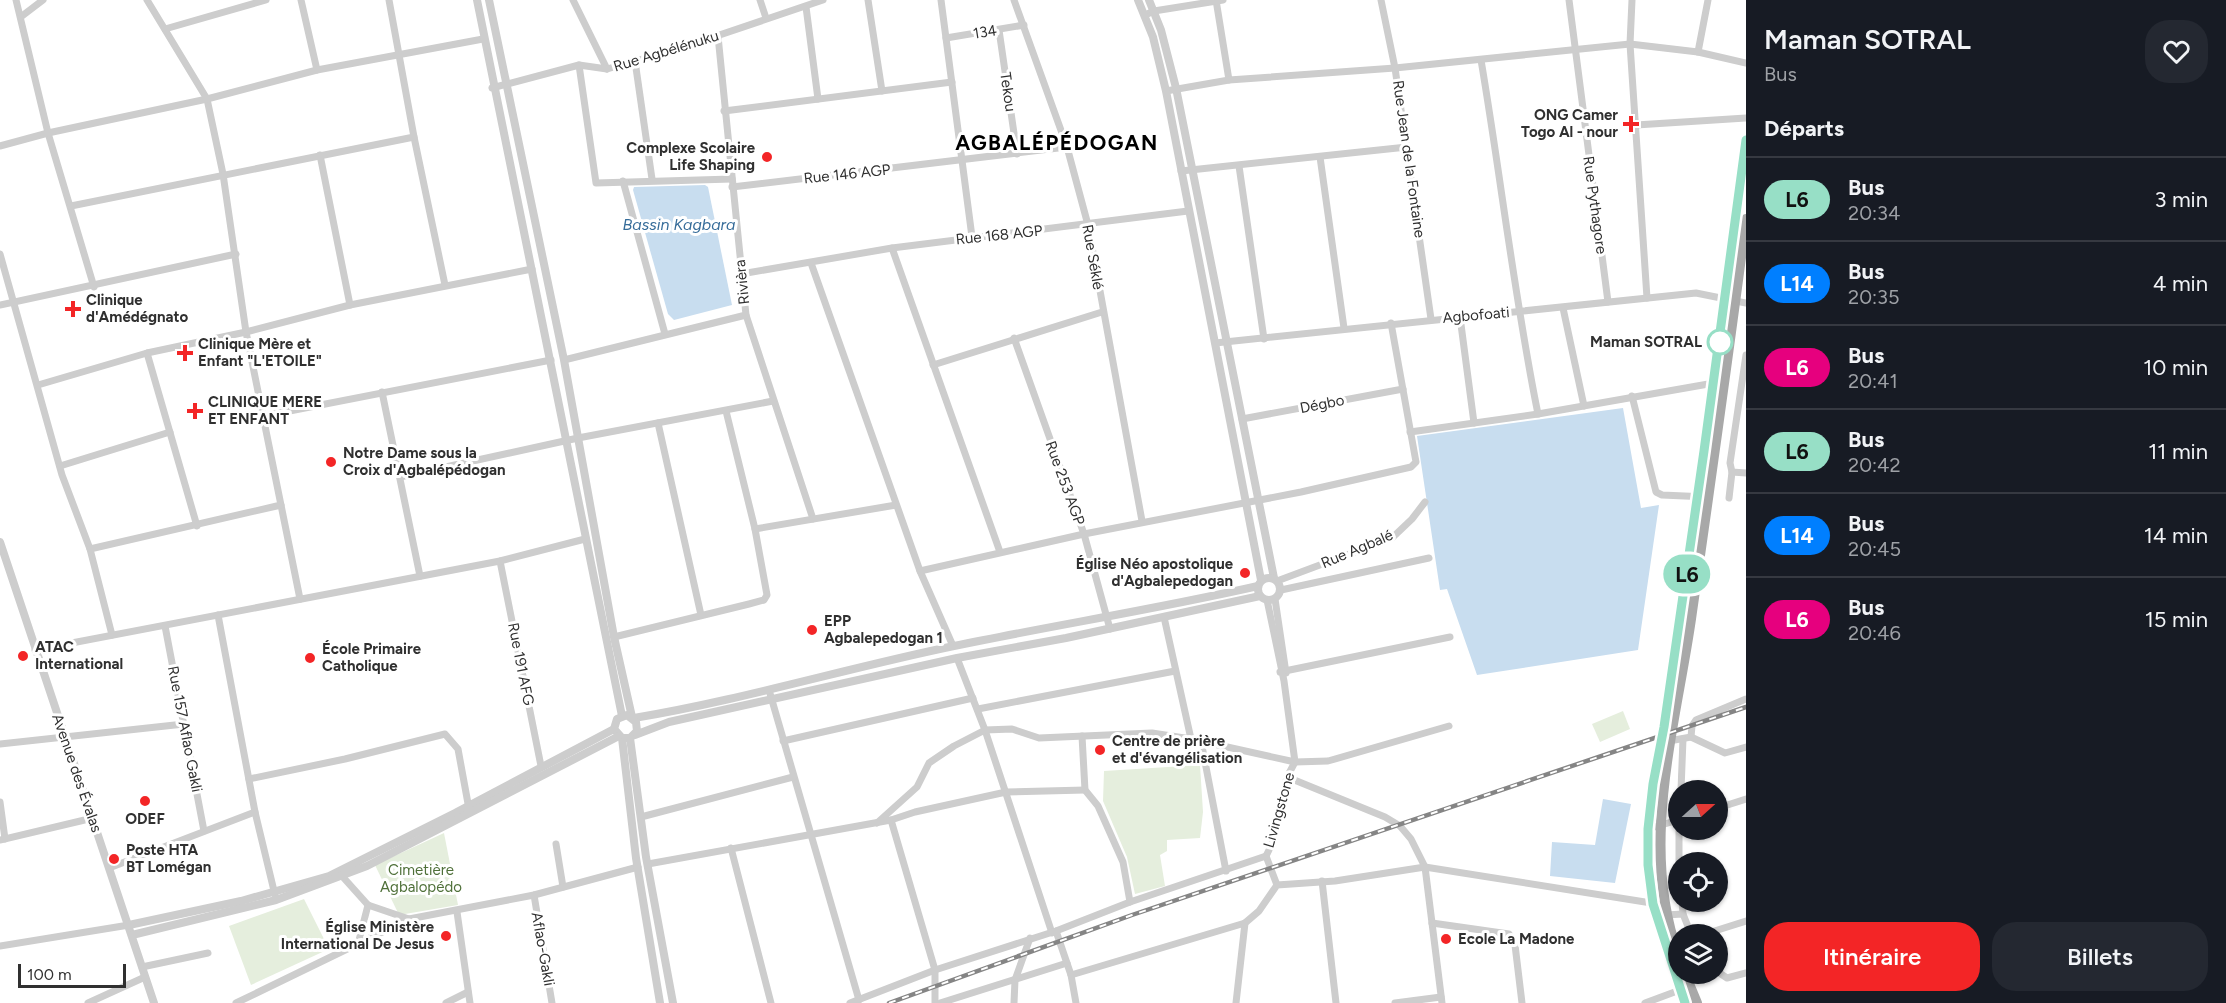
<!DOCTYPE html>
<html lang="fr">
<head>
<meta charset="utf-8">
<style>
  body { margin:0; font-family:Figtree,sans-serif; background:#242831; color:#f1f3f6; height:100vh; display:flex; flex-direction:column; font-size:22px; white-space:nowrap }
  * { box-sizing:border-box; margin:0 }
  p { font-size:20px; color:#9ea1a6 }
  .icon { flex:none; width:33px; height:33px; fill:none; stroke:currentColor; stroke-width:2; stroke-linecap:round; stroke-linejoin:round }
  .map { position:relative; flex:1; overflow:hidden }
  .panel { display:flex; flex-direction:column; background:#171b24; width:480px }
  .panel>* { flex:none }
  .badge { padding:0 12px; border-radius:20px; font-size:21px; line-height:39px }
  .needle { width:39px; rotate:69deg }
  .buttons { position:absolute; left:1668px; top:780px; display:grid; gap:12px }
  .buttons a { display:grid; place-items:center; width:60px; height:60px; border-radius:50%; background:#171b24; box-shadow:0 2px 4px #0004; font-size:30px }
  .scale { position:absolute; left:18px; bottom:15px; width:108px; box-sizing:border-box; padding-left:6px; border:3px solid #303030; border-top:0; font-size:16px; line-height:21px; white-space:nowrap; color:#303030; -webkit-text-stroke:4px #fff; paint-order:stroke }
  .map>.badge { position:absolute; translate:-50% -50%; box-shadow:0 0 0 3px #fff }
  h2 { padding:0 18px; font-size:22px; line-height:54px }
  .round { display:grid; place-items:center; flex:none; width:63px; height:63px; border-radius:24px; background:#242831 }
  .headline { display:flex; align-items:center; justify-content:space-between; height:102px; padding:0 18px }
  h1 { font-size:28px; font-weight:600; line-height:45px }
  .button { display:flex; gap:12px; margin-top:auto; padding:12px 18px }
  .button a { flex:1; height:69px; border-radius:24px; background:#f32526; color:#fff; font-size:24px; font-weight:600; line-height:69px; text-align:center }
  .button a+a { background:#242831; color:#f1f3f6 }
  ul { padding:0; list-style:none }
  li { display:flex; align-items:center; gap:18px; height:84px; padding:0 18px; border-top:2px solid #363941 }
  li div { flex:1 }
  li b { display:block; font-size:22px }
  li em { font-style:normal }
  li .badge { min-width:66px; font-weight:700; text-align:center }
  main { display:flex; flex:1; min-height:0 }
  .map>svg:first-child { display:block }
  .green { fill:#e5eedd }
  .water { fill:#c8ddef }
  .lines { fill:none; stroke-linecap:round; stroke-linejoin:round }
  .minor { stroke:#cdcdcd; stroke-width:7 }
  .tertiary { stroke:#cdcdcd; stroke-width:8 }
  .primary { stroke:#a8a8a8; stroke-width:10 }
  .rail-casing { stroke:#858585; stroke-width:4.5 }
  .rail { stroke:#fff; stroke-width:2; stroke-dasharray:7; stroke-linecap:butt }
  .line-casing { stroke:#fff; stroke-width:14 }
  .line { stroke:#97dfc6; stroke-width:9 }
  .poi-dot { fill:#f32526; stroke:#fff; stroke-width:2 }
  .stop-dot { fill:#fff; stroke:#97dfc6; stroke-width:3 }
  .labels { text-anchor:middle; stroke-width:6; stroke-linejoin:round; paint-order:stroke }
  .street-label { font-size:15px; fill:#303030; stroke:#fff }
  .poi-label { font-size:15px; font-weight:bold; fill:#303030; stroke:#fff; text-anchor:start }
  .stop-label { font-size:15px; font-weight:bold; fill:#303030; stroke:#fff; text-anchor:end }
  .park-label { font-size:15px; fill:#4f7039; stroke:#fff }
  .water-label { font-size:16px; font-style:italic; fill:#366c99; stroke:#fff }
  .district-label { font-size:21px; font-weight:bold; letter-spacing:1.5px; fill:#000; stroke:#fff }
</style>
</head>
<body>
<main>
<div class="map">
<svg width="1746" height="1003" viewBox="0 0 1746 1003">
  <rect width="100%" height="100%" fill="#fff"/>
  <g class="green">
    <path d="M 1623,711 L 1630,729 L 1600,742 L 1592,724 Z"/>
    <path d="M 1200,765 L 1203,812 L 1200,838 L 1167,840 L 1167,851 L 1160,855 L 1165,886 L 1135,894 L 1127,857 L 1103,801 L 1104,771 Z"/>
    <path d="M 444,833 L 458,905 L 399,915 L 375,865 Z"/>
    <path d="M 304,899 L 329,949 L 251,985 L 229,926 Z"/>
  </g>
  <g class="water">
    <path d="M 705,185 L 708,187 L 732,305 L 674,320 L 668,314 L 633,190 L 634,187 Z"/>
    <path d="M 1623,408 L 1641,508 L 1659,505 L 1638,650 L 1477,675 L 1447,589 L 1440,590 L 1417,436 Z"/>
    <path d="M 1603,799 L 1631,804 L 1615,883 L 1550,876 L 1552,842 L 1595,845 Z"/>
  </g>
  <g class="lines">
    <g class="minor">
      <path d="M 16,0 L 48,133 L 94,287"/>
      <path d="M 147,0 L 207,99 L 223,174 L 246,332 L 300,599"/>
      <path d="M 301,0 L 317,70"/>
      <path d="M 389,0 L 414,137 L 445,285"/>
      <path d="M 573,0 L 607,69"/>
      <path d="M 760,0 L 766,18"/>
      <path d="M 868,0 L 882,91"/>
      <path d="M 941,0 L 972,237"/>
      <path d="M 1014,0 L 1067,147 L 1088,225 L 1142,521"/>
      <path d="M 1216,0 L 1229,80"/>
      <path d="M 1381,0 L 1395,68 L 1431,319"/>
      <path d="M 1569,0 L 1608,302"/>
      <path d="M 1632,0 L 1630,44 L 1647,298"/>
      <path d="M 806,7 L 818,99"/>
      <path d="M 1145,15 L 1154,11 L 1223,0"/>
      <path d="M 22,16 L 43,0"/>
      <path d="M 165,29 L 266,0"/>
      <path d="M 999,30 L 1017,154"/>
      <path d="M 718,36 L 746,315 L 813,519"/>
      <path d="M 946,38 L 1024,25"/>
      <path d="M 1698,52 L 1708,0"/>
      <path d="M 1481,60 C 1501,178 1514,296 1538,414"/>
      <path d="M 635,61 L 652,179"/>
      <path d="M 579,65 L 596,183 L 732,179"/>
      <path d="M 492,88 L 579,65 L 607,69 L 678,49 L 823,0"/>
      <path d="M 1166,91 L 1229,80 L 1395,68 L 1630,44 L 1698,52 L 1746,63"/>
      <path d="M 724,111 L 952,82"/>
      <path d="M 1636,125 L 1746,118"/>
      <path d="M 0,146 L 48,133 L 207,99 L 317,70 L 483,39"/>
      <path d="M 320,155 L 350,305"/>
      <path d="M 1320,157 L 1344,328"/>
      <path d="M 1239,166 L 1264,339"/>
      <path d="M 1181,171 L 1407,147"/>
      <path d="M 623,181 L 665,334"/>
      <path d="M 732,187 L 1067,147"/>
      <path d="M 71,206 L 414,137"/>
      <path d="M 892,248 L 1000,552"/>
      <path d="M 0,254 L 62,475 L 90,549 L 112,635"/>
      <path d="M 811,263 L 920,571 L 953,646"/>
      <path d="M 741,274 L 892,248 L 1188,211"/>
      <path d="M 0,305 L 236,254"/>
      <path d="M 1563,308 L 1584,406"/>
      <path d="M 1460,317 L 1474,423"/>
      <path d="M 1014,338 L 1084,534 L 1110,629"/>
      <path d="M 1215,343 L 1696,293 L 1746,303"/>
      <path d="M 147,353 L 197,526"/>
      <path d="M 1746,355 L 1730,463 L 1732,472 L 1746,473"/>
      <path d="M 564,360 L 746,315"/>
      <path d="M 933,365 L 1102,312"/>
      <path d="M 38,385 L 147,353 L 246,332 L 350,305 L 532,269"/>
      <path d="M 382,392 L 420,576"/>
      <path d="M 1632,396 L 1656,492 L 1662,495 L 1707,497"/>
      <path d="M 264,416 L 551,360"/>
      <path d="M 1242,419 L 1403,389"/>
      <path d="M 658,423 L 701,615"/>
      <path d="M 1410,432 L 1538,414 L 1714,383"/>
      <path d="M 60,466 L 170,432"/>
      <path d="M 400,477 L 578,438 L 773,401"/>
      <path d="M 1729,498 L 1732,472"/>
      <path d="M 755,529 L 896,505"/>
      <path d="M 90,549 L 281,505"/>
      <path d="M 500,561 L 541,766"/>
      <path d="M 920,571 L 1084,534 L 1301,492 L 1411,467 L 1416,462 L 1391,323"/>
      <path d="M 1277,581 L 1392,538 L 1412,519 L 1425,502"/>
      <path d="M 1281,590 L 1429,558"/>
      <path d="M 1275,599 L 1286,673"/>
      <path d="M 218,615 L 255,812 L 275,895"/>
      <path d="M 1164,617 L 1191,739"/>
      <path d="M 165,626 L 204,831"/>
      <path d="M 614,637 L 749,604 L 764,600 L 767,595 L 755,529 L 726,411"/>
      <path d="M 35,650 L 500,561 L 585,539"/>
      <path d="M 957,658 L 985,730 L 1052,933"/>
      <path d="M 1280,672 L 1450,637"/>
      <path d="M 769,690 L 859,1000"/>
      <path d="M 978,709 L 1175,671"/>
      <path d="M 1082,736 L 1085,790 L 1098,806 L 1123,862 L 1130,902"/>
      <path d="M 1691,737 L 1692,726 L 1696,720 L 1746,699"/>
      <path d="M 783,741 L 973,698"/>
      <path d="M 1201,741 L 1226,871"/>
      <path d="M 1669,741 L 1691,737 L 1725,753 L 1746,747"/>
      <path d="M 0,744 L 184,724"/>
      <path d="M 1287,777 L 1385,817 L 1400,826 L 1411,839 L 1425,867 L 1442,1003"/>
      <path d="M 249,779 L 345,759 L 445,734 L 458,749 L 469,809"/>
      <path d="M 1681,790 L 1683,739"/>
      <path d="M 0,802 L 5,839"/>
      <path d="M 1718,808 L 1746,799"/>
      <path d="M 641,817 L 793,777"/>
      <path d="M 891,820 L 935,970 L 935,1003"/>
      <path d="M 877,823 L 917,787 L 929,763 L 954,746 L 985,730 L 1012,729 L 1039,738 L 1152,733 L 1191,739 L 1295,762 L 1328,761 L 1449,726"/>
      <path d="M 1648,829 L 1678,820"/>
      <path d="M 0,840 L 93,818"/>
      <path d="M 556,844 L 563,887"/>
      <path d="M 731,848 L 771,1003"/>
      <path d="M 1266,856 L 1277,885"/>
      <path d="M 1679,862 L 1679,830"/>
      <path d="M 648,864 L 891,820 L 915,812 L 1006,792 L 1085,790"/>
      <path d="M 109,868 L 255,812"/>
      <path d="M 342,876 L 368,905 L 409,919"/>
      <path d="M 1322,881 L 1336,1003"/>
      <path d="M 534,895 L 552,1003"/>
      <path d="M 1682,902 L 1683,914"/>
      <path d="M 457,912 L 470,1003"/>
      <path d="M 1666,915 L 1683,914 L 1691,934"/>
      <path d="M 1432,923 L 1509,934 L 1515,945 L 1522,1003"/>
      <path d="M 1056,931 L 1071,975 L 1076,1003"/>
      <path d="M 1705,934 L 1746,921"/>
      <path d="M 358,944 L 368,905"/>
      <path d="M 0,946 L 129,925"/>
      <path d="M 142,967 L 208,953"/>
      <path d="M 1718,972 L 1727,978 L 1746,973"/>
      <path d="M 1071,975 L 1245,923 L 1259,911 L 1277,885 L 1335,881 L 1425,867 L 1664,905"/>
      <path d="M 88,1003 L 145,977"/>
      <path d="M 236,1003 L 409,919 L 534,895 L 638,867"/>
      <path d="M 446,1003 L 468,992"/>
      <path d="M 850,1003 L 935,970 L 1056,931 L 1130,902 L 1266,856 L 1272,844 L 1287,777 L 1295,762 L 1284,681 L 1267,600"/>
      <path d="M 940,1003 L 1067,963"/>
      <path d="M 1014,1003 L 1015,980 L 1030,938"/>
      <path d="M 1236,1003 L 1245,923"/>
      <path d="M 1395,1003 L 1441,997"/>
      <path d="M 1645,1003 L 1680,990 L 1685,991"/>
    </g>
    <g class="tertiary">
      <path d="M 477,0 L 622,716"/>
      <path d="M 489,0 L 564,360 L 614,637 L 632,717"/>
      <path d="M 1138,0 L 1153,37 L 1166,91 L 1261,580"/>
      <path d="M 1149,0 L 1161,30 L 1176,88 L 1274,578"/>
      <path d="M 0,542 L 154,1003"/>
      <circle cx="1269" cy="589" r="11"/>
      <path d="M 634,718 C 742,700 847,668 954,646 C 1055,625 1157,609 1258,586"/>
      <path d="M 635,735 L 669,722 L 957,658 L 1066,638 L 1260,596"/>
      <path d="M 622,738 L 630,738 L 637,731 L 636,722 L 627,715 L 617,719 L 614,729 L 622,738 L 636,858 L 660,1003"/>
      <path d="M 630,738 L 646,857 L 673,1003"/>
      <path d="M 129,925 L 241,901 L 329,876 L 455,813 L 614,729"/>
      <path d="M 132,935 L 276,900 L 367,866 L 619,736"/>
    </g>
    <g class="primary">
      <path d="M 1678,954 C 1639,846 1675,729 1691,619 C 1710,485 1729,352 1746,219"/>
      <path d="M 1685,974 L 1697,1003"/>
      <path d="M 1685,1003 L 1653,904 L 1648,865 L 1648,829 L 1653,784 L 1664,727 L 1714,383 L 1746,140"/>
    </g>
    <g class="rail-casing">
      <path id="rail" d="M 889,1003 L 1132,915 L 1746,707"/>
    </g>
    <use href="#rail" class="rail"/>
  </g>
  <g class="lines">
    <g class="line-casing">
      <path id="line" d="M 1685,1003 L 1653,904 L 1648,865 L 1648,829 L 1653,784 L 1664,727 L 1704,451 L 1746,140"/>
    </g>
    <use href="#line" class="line"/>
  </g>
  <g class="poi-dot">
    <path d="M1628 115h6v6h6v6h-6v6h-6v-6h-6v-6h6z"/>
    <circle cx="767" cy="157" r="6"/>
    <path d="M70 300h6v6h6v6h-6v6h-6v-6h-6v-6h6z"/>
    <path d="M182 344h6v6h6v6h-6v6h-6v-6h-6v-6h6z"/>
    <path d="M192 402h6v6h6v6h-6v6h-6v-6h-6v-6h6z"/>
    <circle cx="331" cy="462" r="6"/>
    <circle cx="1245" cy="573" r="6"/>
    <circle cx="812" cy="630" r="6"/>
    <circle cx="23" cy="656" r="6"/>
    <circle cx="310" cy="658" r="6"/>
    <circle cx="1100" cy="750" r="6"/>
    <circle cx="145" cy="801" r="6"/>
    <circle cx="114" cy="859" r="6"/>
    <circle cx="446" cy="936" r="6"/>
    <circle cx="1446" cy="939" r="6"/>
  </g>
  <circle class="stop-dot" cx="1720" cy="342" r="12"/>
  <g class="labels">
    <g class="street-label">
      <text transform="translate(985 32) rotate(-9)" y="5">134</text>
      <text transform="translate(666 51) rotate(-17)" y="5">Rue Agbélénuku</text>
      <text transform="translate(1008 92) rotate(82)" y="5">Tekou</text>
      <text transform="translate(1409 159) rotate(82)" y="5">Rue Jean de la Fontaine</text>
      <text transform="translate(847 174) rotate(-6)" y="5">Rue 146 AGP</text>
      <text transform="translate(1595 205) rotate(82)" y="5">Rue Pythagore</text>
      <text transform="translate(999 235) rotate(-6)" y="5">Rue 168 AGP</text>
      <text transform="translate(1093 257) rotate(80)" y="5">Rue Séklé</text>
      <text transform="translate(742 282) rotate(-96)" y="5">Rivièra</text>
      <text transform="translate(1476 315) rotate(-5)" y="5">Agbofoati</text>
      <text transform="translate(1322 404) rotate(-11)" y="5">Dégbo</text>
      <text transform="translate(1065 483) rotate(70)" y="5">Rue 253 AGP</text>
      <text transform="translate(1357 549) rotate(-23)" y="5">Rue Agbalé</text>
      <text transform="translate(521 664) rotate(79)" y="5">Rue 191 AFG</text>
      <text transform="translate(185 729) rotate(79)" y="5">Rue 157 Aflao Gakli</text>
      <text transform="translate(77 773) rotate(71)" y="5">Avenue des Évalas</text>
      <text transform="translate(1279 810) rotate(-74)" y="5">Livingstone</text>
      <text transform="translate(543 949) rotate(80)" y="5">Aflao-Gakli</text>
    </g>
    <g class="poi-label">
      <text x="1618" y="120" text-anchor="end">ONG Camer<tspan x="1618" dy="17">Togo Al - nour</tspan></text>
      <text x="755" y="153" text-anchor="end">Complexe Scolaire<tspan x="755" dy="17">Life Shaping</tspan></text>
      <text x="86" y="305">Clinique<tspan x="86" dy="17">d'Amédégnato</tspan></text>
      <text x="198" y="349">Clinique Mère et<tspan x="198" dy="17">Enfant "L'ETOILE"</tspan></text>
      <text x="208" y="407">CLINIQUE MERE<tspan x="208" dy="17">ET ENFANT</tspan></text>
      <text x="343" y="458">Notre Dame sous la<tspan x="343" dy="17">Croix d'Agbalépédogan</tspan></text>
      <text x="1233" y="569" text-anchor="end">Église Néo apostolique<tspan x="1233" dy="17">d'Agbalepedogan</tspan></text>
      <text x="824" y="626">EPP<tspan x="824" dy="17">Agbalepedogan 1</tspan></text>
      <text x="35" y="652">ATAC<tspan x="35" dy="17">International</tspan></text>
      <text x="322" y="654">École Primaire<tspan x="322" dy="17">Catholique</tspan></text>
      <text x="1112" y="746">Centre de prière<tspan x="1112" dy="17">et d'évangélisation</tspan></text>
      <text x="145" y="824" text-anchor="middle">ODEF</text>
      <text x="126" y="855">Poste HTA<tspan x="126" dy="17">BT Lomégan</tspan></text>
      <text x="434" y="932" text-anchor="end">Église Ministère<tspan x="434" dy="17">International De Jesus</tspan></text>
      <text x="1458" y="944">Ecole La Madone</text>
    </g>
    <g class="stop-label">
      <text x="1702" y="347">Maman SOTRAL</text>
    </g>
    <g class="park-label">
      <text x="421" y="875">Cimetière<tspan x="421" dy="17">Agbalopédo</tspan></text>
    </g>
    <g class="water-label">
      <text x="679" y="230">Bassin Kagbara</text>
    </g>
    <g class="district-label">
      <text x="1057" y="150">AGBALÉPÉDOGAN</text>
    </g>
  </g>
</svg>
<div class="buttons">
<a><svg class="needle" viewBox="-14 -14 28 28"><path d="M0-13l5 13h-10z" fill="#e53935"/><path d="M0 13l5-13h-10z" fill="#9ea1a6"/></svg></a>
<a><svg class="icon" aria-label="locate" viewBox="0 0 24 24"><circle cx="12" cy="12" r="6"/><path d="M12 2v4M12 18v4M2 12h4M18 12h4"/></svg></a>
<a><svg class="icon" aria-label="layers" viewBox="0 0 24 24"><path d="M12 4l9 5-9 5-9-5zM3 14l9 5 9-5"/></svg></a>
</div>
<div class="scale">100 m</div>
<b class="badge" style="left:1687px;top:574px;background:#97dfc6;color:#111">L6</b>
</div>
<section class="panel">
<div class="headline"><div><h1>Maman SOTRAL</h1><p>Bus</p></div><a class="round"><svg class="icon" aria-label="heart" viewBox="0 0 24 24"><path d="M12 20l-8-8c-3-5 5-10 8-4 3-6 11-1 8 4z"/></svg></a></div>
<h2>Départs</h2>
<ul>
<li><span class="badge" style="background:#97dfc6;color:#111">L6</span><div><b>Bus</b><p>20:34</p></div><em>3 min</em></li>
<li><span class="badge" style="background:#007fff;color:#fff">L14</span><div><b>Bus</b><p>20:35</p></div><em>4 min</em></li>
<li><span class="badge" style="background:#e6007e;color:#fff">L6</span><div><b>Bus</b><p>20:41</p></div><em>10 min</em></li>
<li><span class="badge" style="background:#97dfc6;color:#111">L6</span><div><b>Bus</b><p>20:42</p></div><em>11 min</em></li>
<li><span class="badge" style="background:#007fff;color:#fff">L14</span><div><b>Bus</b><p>20:45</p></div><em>14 min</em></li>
<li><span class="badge" style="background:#e6007e;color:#fff">L6</span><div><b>Bus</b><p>20:46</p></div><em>15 min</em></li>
</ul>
<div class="button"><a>Itinéraire</a><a>Billets</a></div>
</section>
</main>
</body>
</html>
